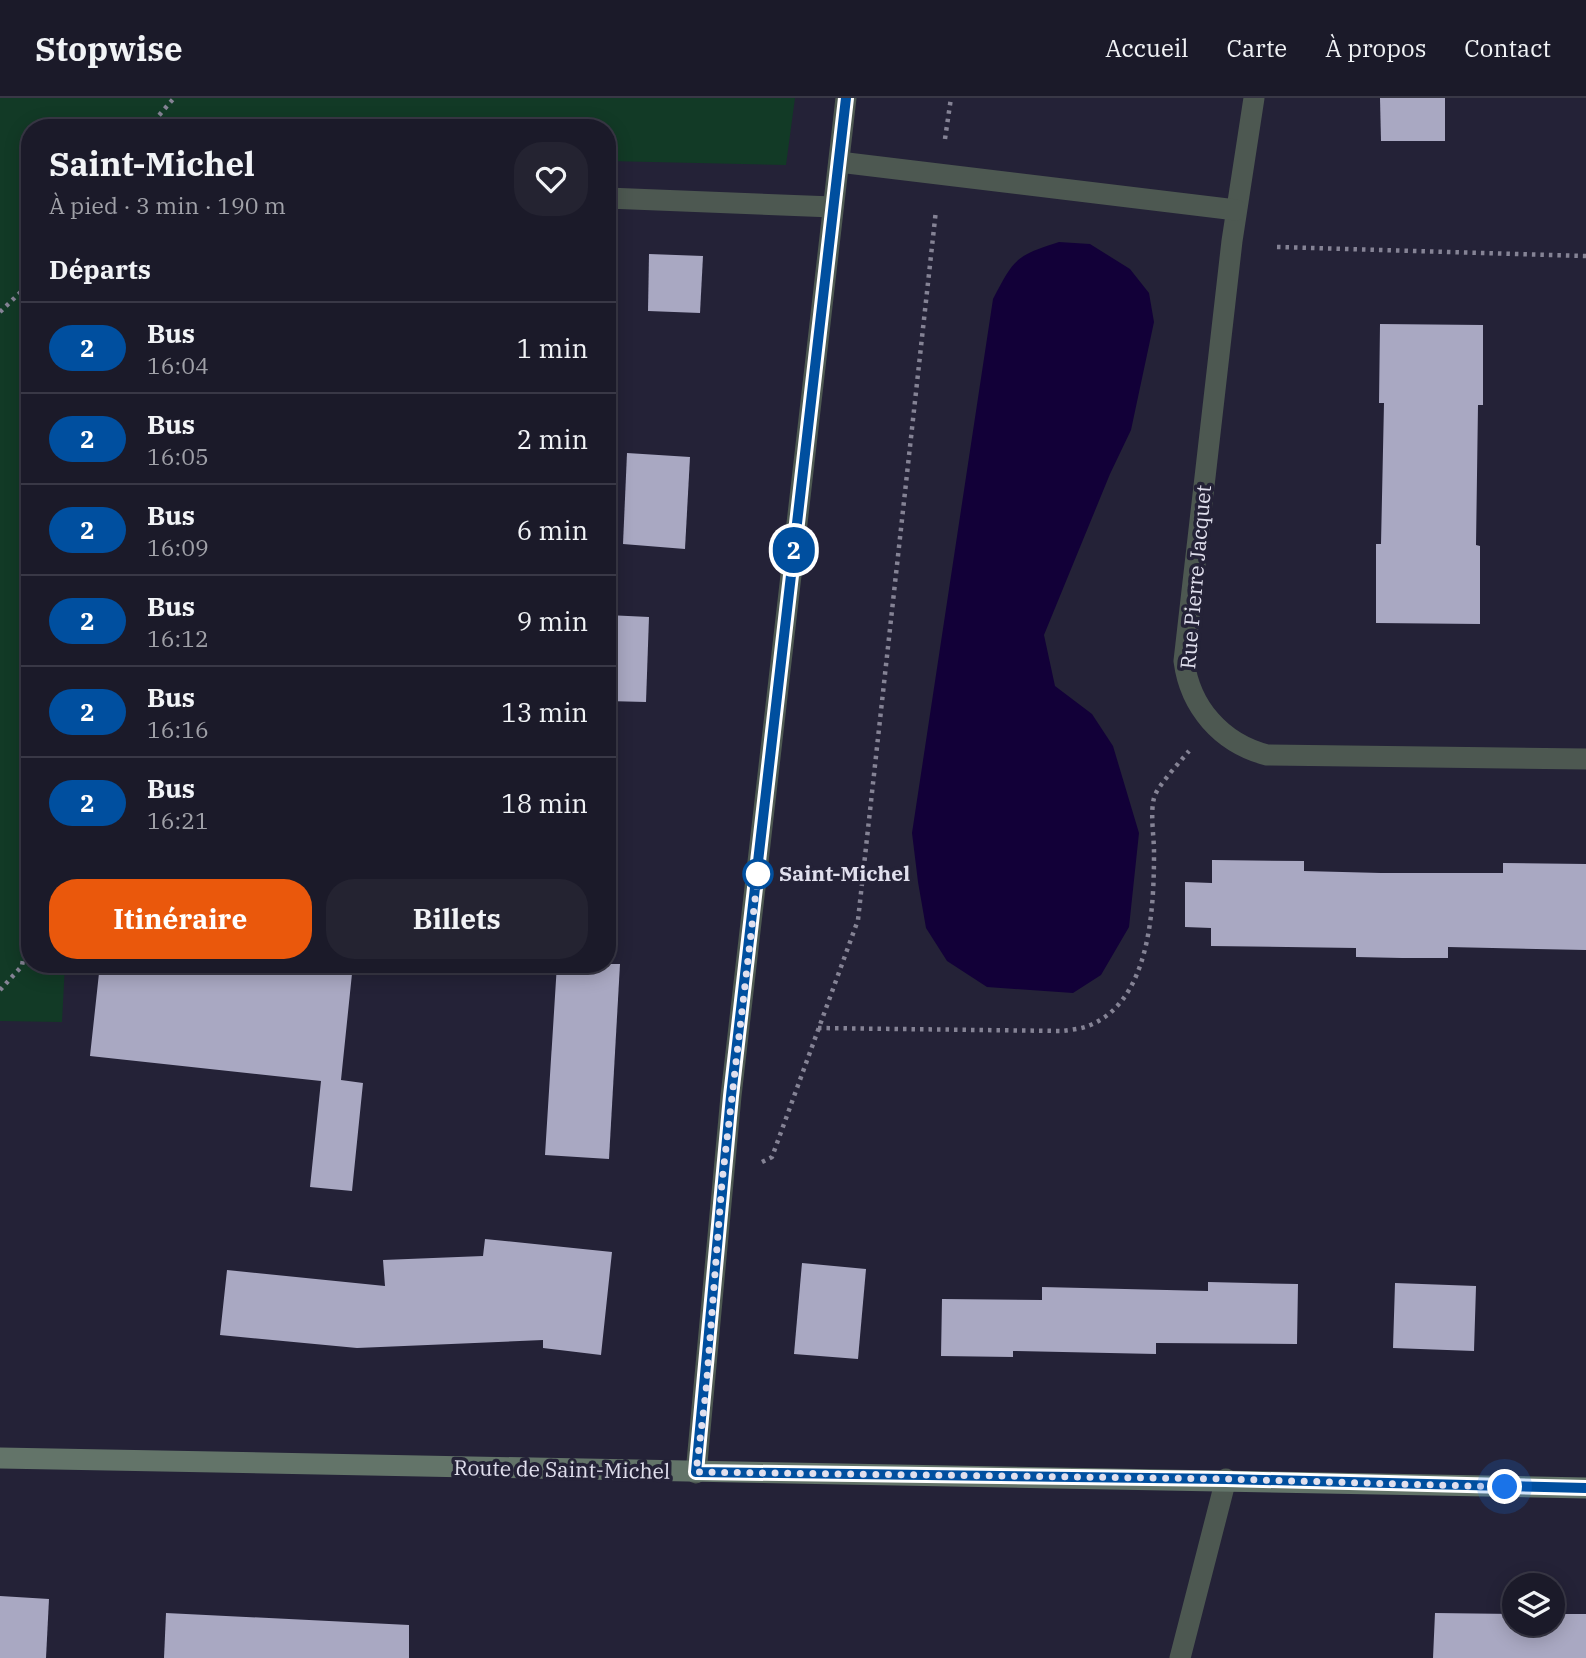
<!DOCTYPE html>
<html lang="fr">
<head>
<meta charset="utf-8">
<style>
  body { margin:0; font-family:"IBM Plex Serif",serif; background:#242331; color:#f1f3f6; height:100vh; display:flex; flex-direction:column; font-size:26px; white-space:nowrap }
  * { box-sizing:border-box; margin:0 }
  p { font-size:23px; color:#a0a1a8 }
  .icon { flex:none; width:38px; height:38px; fill:none; stroke:currentColor; stroke-width:2; stroke-linecap:round; stroke-linejoin:round }
  .map { position:relative; flex:1; overflow:hidden }
  .details { position:absolute; left:21px; top:21px; width:595px; height:854px; display:flex; flex-direction:column; background:#1b1a29; border-radius:28px; box-shadow:0 4px 18px #0003,0 0 0 2px #393846 }
  .details>* { flex:none }
  .badge { padding:0 14px; border-radius:23px; font-size:24px; line-height:46px }
  .fabs { position:absolute; left:1502px; top:1475px; display:grid; gap:14px }
  .fabs a { display:grid; place-items:center; width:63px; height:63px; border-radius:50%; background:#1b1a29; box-shadow:0 4px 18px #0003,0 0 0 2px #393846; font-size:35px }
  .you { position:absolute; width:35px; height:35px; margin:-18px; border:5px solid #fff; border-radius:50%; background:#1a73e8; box-shadow:0 0 0 10px #1a73e833 }
  .map>.badge { position:absolute; translate:-50% -50%; box-shadow:0 0 0 4px #fff }
  h2 { padding:0 28px; font-size:26px; line-height:63px }
  .round { display:grid; place-items:center; flex:none; width:74px; height:74px; border-radius:28px; background:#242331 }
  .overview { display:flex; align-items:center; justify-content:space-between; height:119px; padding:0 28px }
  h1 { font-size:33px; font-weight:800; line-height:52px }
  .cta { display:flex; gap:14px; margin-top:auto; padding:14px 28px }
  .cta a { flex:1; height:80px; border-radius:28px; background:#ea580c; color:#fff; font-size:28px; font-weight:800; line-height:80px; text-align:center }
  .cta a+a { background:#242331; color:#f1f3f6 }
  ul { padding:0; list-style:none }
  li { display:flex; align-items:center; gap:21px; height:91px; padding:0 28px; border-top:2px solid #393846 }
  li div { flex:1 }
  li b { display:block; font-size:26px }
  li em { font-style:normal }
  li .badge { min-width:77px; font-weight:700; text-align:center }
  header { display:flex; align-items:center; gap:42px; box-sizing:border-box; height:98px; padding:0 35px; background:#1b1a29; border-bottom:2px solid #393846 }
  header strong { font-size:33px }
  nav { display:flex; gap:38px; margin-inline-start:auto; font-size:24px }
  .map>svg:first-child { display:block }
  .green { fill:#123a26 }
  .water { fill:#120038 }
  .building { fill:#a9a8c2 }
  .lines { fill:none; stroke-linecap:round; stroke-linejoin:round }
  .path { stroke:#858395; stroke-width:4.5; stroke-dasharray:3.5 5; stroke-linecap:butt }
  .lane { stroke:#4d5851; stroke-width:21 }
  .street { stroke:#4d5851; stroke-width:21 }
  .secondary { stroke:#637469; stroke-width:21 }
  .line-casing { stroke:#fff; stroke-width:16 }
  .line { stroke:#004f9f; stroke-width:10 }
  .walk { stroke:#e0dfed; stroke-width:7; stroke-dasharray:0 12.6 }
  .stop-dot { fill:#fff; stroke:#004f9f; stroke-width:3.5 }
  .labels { text-anchor:middle; stroke-width:7; stroke-linejoin:round; paint-order:stroke }
  .street-label { font-size:21px; fill:#e0dfed; stroke:#242237 }
  .stop-label { font-size:21px; font-weight:bold; fill:#e0dfed; stroke:#242237; text-anchor:start }
</style>
</head>
<body>
<header>
<strong>Stopwise</strong>
<nav><a>Accueil</a><a>Carte</a><a>À propos</a><a>Contact</a></nav>
</header>
<div class="map">
<svg width="1586" height="1560" viewBox="0 0 1586 1560">
  <rect width="100%" height="100%" fill="#242237"/>
  <path class="green" d="M 0,0 L 795,0 L 786,67 L 607,63 L 607,30 L 30,30 L 30,866 L 65,866 L 62,924 L 0,923 Z"/>
  <path class="water" d="M 1059,144 L 1090,146 L 1130,171 L 1149,195 L 1154,224 L 1131,332 L 1110,376 L 1044,537 L 1055,588 L 1092,616 L 1113,648 L 1139,735 L 1129,829 L 1101,877 L 1073,895 L 987,889 L 947,863 L 926,830 L 918,784 L 912,735 L 993,201 C 1014,161 1015,158 1059,144 Z"/>
  <g class="building">
    <path d="M 1380,0 L 1445,0 L 1445,43 L 1381,43 Z"/>
    <path d="M 649,156 L 703,158 L 700,215 L 648,213 Z"/>
    <path d="M 1380,226 L 1483,227 L 1483,307 L 1478,307 L 1476,447 L 1480,448 L 1480,526 L 1376,525 L 1376,446 L 1381,446 L 1384,305 L 1379,305 Z"/>
    <path d="M 627,355 L 690,359 L 685,451 L 623,446 Z"/>
    <path d="M 607,517 L 649,519 L 646,604 L 607,603 Z"/>
    <path d="M 1212,762 L 1304,763 L 1304,773 L 1381,775 L 1503,775 L 1503,765 L 1586,766 L 1586,852 L 1448,849 L 1448,860 L 1402,860 L 1356,859 L 1356,850 L 1211,848 L 1211,830 L 1185,829 L 1185,784 L 1212,785 Z"/>
    <path d="M 100,866 L 353,866 L 341,982 L 363,985 L 352,1093 L 310,1089 L 321,983 L 90,958 Z"/>
    <path d="M 557,866 L 620,866 L 609,1061 L 545,1057 Z"/>
    <path d="M 485,1141 L 612,1154 L 601,1257 L 543,1250 L 543,1242 L 357,1250 L 220,1237 L 227,1172 L 385,1188 L 383,1162 L 483,1158 Z"/>
    <path d="M 802,1165 L 866,1171 L 858,1261 L 794,1256 Z"/>
    <path d="M 1208,1184 L 1298,1186 L 1297,1246 L 1156,1245 L 1156,1256 L 1013,1253 L 1013,1259 L 941,1258 L 942,1201 L 1042,1202 L 1042,1189 L 1208,1193 Z"/>
    <path d="M 1395,1185 L 1476,1188 L 1474,1253 L 1393,1250 Z"/>
    <path d="M 0,1498 L 49,1501 L 46,1560 L 0,1560 Z"/>
    <path d="M 166,1515 L 409,1527 L 409,1560 L 164,1560 Z"/>
    <path d="M 1435,1515 L 1514,1516 L 1514,1526 L 1552,1526 L 1552,1516 L 1586,1516 L 1586,1560 L 1433,1560 Z"/>
  </g>
  <g class="lines">
    <g class="path">
      <path d="M 148,30 L 174,0"/>
      <path d="M 945,41 L 951,0"/>
      <path d="M 1277,149 L 1586,158"/>
      <path d="M 0,214 L 30,185"/>
      <path d="M 0,892 L 22,868 L 30,812"/>
      <path d="M 818,930 L 1062,933 C 1070,932 1080,931 1088,928 C 1151,904 1154,809 1154,754 C 1154,738 1150,716 1154,700 C 1157,688 1180,664 1189,653"/>
      <path d="M 762,1064 L 772,1059 L 858,822 L 936,112"/>
    </g>
    <path class="lane" d="M 607,100 L 833,109"/>
    <g class="street">
      <path d="M 1254,0 L 1232,143 L 1184,563 C 1190,609 1221,645 1267,657 L 1586,661"/>
      <path d="M 839,64 L 1236,112"/>
      <path d="M 696,1375 L 731,998 L 846,0"/>
      <path d="M 1180,1560 L 1226,1381"/>
    </g>
    <path class="secondary" d="M 0,1360 L 1586,1390"/>
  </g>
  <g class="lines">
    <g class="line-casing">
      <path id="line" d="M 846,0 L 731,998 L 696,1374 L 1226,1381 L 1586,1390"/>
    </g>
    <use href="#line" class="line"/>
    <path class="walk" d="M 758,776 L 722,1084 L 706,1293 L 696,1374 L 1226,1381 L 1505,1389"/>
  </g>
  <circle class="stop-dot" cx="758" cy="776" r="14"/>
  <g class="labels">
    <g class="street-label">
      <text transform="translate(1196 479) rotate(-85)" y="7">Rue Pierre Jacquet</text>
      <text transform="translate(562 1372) rotate(1)" y="7">Route de Saint-Michel</text>
    </g>
    <g class="stop-label">
      <text x="779" y="783">Saint-Michel</text>
    </g>
  </g>
</svg>
<div class="fabs">
<a><svg class="icon" aria-label="layers" viewBox="0 0 24 24"><path d="M12 4l9 5-9 5-9-5zM3 14l9 5 9-5"/></svg></a>
</div>
<div class="you" style="left:1505px;top:1389px"></div>
<b class="badge" style="left:794px;top:452px;background:#004f9f;color:#fff">2</b>
<section class="details">
<div class="overview"><div><h1>Saint-Michel</h1><p>À pied · 3 min · 190 m</p></div><a class="round"><svg class="icon" aria-label="heart" viewBox="0 0 24 24"><path d="M12 20l-8-8c-3-5 5-10 8-4 3-6 11-1 8 4z"/></svg></a></div>
<h2>Départs</h2>
<ul>
<li><span class="badge" style="background:#004f9f;color:#fff">2</span><div><b>Bus</b><p>16:04</p></div><em>1 min</em></li>
<li><span class="badge" style="background:#004f9f;color:#fff">2</span><div><b>Bus</b><p>16:05</p></div><em>2 min</em></li>
<li><span class="badge" style="background:#004f9f;color:#fff">2</span><div><b>Bus</b><p>16:09</p></div><em>6 min</em></li>
<li><span class="badge" style="background:#004f9f;color:#fff">2</span><div><b>Bus</b><p>16:12</p></div><em>9 min</em></li>
<li><span class="badge" style="background:#004f9f;color:#fff">2</span><div><b>Bus</b><p>16:16</p></div><em>13 min</em></li>
<li><span class="badge" style="background:#004f9f;color:#fff">2</span><div><b>Bus</b><p>16:21</p></div><em>18 min</em></li>
</ul>
<div class="cta"><a>Itinéraire</a><a>Billets</a></div>
</section>
</div>
</body>
</html>
